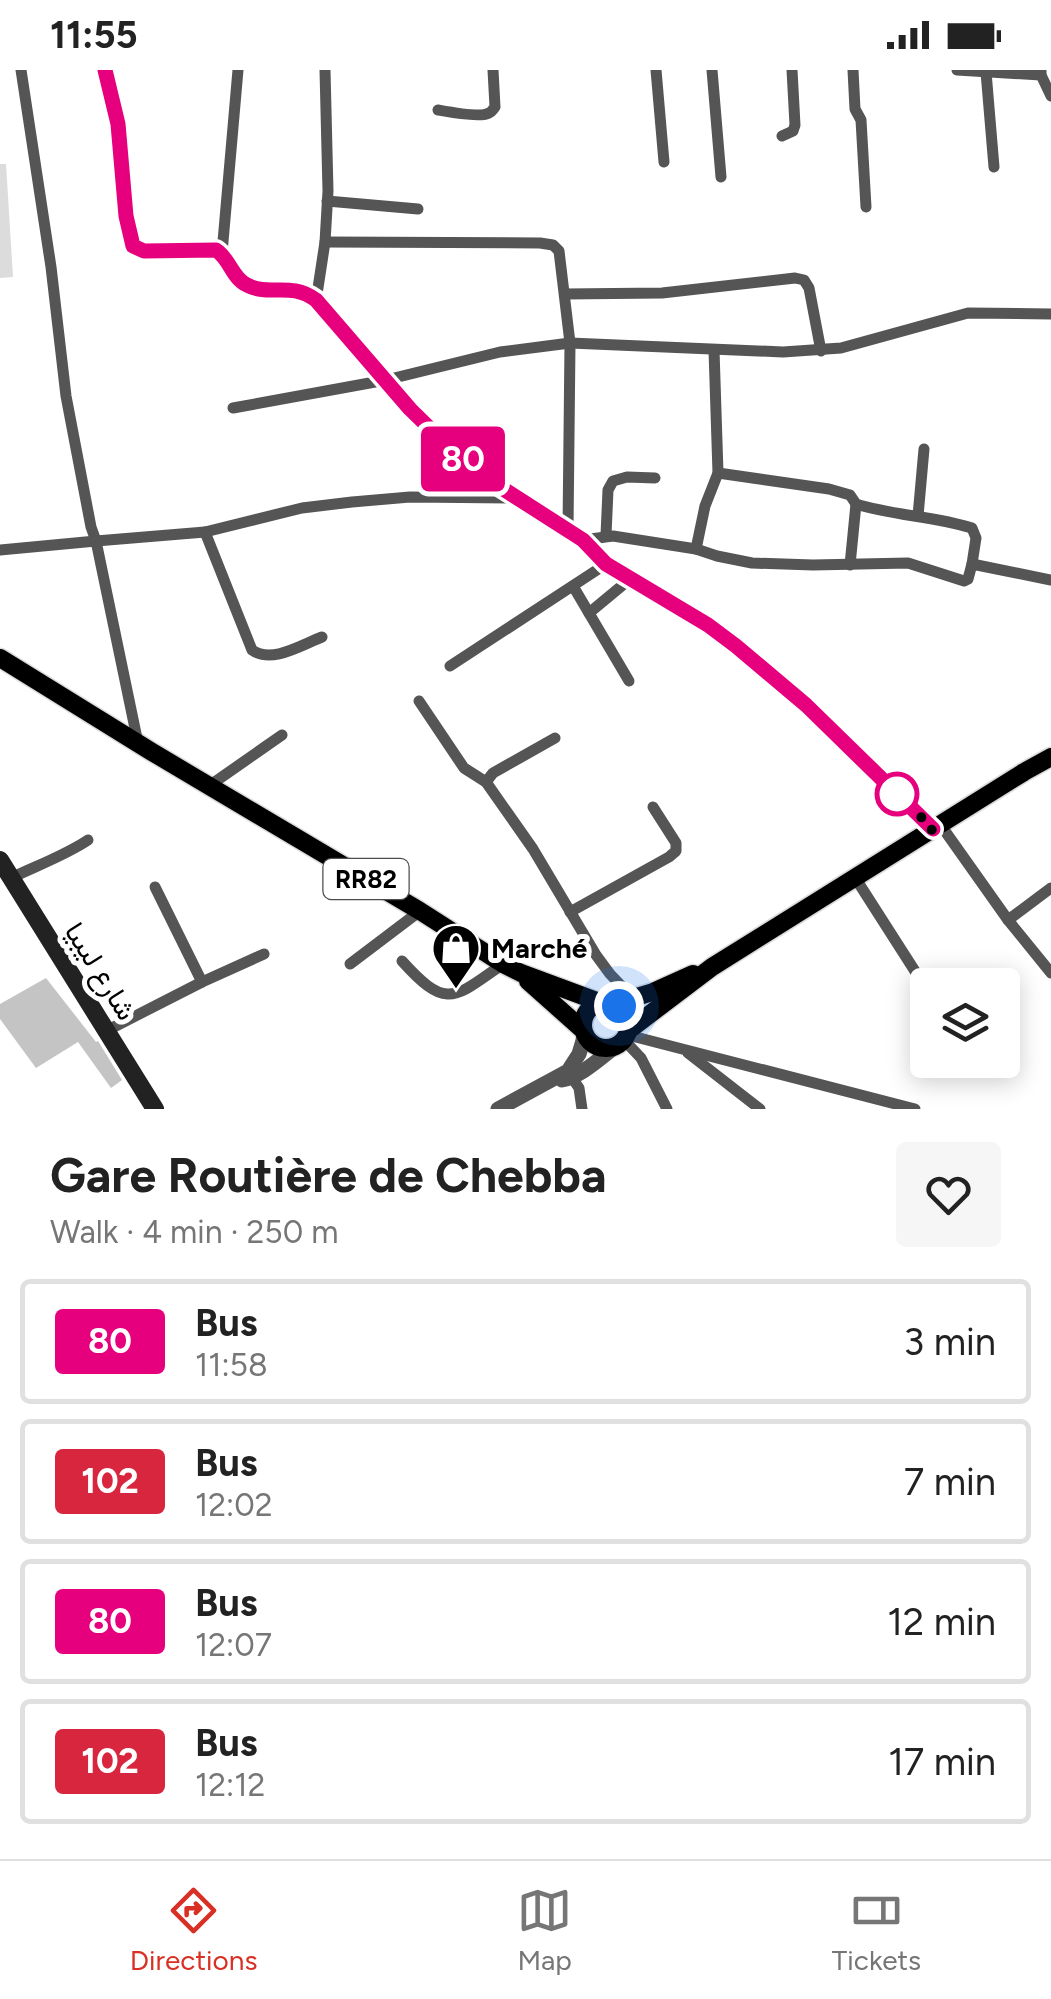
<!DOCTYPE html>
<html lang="en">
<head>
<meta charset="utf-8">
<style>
  body { margin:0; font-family:Figtree,Vazirmatn,sans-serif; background:#f6f6f6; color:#222; height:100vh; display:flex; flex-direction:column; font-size:38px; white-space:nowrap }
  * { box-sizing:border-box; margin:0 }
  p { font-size:32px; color:#767676 }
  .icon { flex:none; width:55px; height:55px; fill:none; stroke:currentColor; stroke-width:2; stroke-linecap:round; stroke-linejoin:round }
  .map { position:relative; height:1039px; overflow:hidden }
  .sheet { display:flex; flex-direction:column; background:#fff; flex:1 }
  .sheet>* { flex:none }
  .badge { padding:0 20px; border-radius:8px; font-size:35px; line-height:65px }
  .fabs { position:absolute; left:910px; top:898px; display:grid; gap:20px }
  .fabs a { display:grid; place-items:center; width:110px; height:110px; border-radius:10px; background:#fff; box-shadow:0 5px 25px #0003; font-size:50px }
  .you { position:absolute; width:50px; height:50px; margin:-25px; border:8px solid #fff; border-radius:50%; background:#1a73e8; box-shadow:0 0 0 15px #1a73e833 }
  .map>.badge { position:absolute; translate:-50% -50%; box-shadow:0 0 0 5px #fff }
  .round { display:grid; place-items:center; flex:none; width:105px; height:105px; border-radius:10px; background:#f6f6f6 }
  .overview { display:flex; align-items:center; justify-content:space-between; height:170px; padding:0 50px }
  h1 { font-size:48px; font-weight:700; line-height:75px }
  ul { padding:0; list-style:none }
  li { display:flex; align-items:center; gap:30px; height:125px; margin:0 20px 15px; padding:0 30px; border:5px solid #e0e0e0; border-radius:10px }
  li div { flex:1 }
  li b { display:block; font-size:38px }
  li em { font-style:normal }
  li .badge { min-width:110px; font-weight:700; text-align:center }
  .status { display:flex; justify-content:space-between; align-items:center; height:70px; padding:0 50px; background:#fff; direction:ltr }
  .status svg { height:28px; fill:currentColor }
  .dock { display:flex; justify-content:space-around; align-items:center; height:140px; border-top:2px solid #e0e0e0; background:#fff; font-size:28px; color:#767676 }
  .dock a { display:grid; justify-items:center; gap:5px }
  .dock .active { color:#d93025 }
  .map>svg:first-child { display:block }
  .green { fill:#dcdcdc }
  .building { fill:#c4c4c4 }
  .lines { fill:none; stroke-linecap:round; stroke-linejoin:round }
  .primary-casing { stroke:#dbdbdb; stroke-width:21 }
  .minor { stroke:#555; stroke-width:11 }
  .tertiary { stroke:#555; stroke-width:15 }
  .secondary { stroke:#222; stroke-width:18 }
  .primary { stroke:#000; stroke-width:18 }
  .line-casing { stroke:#fff; stroke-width:22 }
  .line { stroke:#e6007e; stroke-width:15 }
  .walk { stroke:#000; stroke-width:10; stroke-dasharray:0 18 }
  .stop-dot { fill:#fff; stroke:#e6007e; stroke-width:5 }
  .labels { text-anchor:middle; stroke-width:10; stroke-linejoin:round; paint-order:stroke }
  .shield { fill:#fff; stroke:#4c4c4c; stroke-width:2.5 }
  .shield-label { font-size:25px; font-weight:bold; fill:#000 }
  .poi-label { font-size:28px; font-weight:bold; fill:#000; stroke:#fff; text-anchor:start }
  .street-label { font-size:28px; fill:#000; stroke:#fff }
</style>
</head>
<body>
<div class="status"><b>11:55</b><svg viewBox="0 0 49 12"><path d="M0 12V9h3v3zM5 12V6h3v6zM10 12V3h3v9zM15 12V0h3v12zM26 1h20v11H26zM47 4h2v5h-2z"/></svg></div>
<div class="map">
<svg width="1051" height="1039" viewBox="0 0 1051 1039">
  <rect width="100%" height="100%" fill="#fff"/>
  <path class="green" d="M 0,94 L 6,94 L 13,207 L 0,208 Z"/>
  <path class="building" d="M 46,908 L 96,972 L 98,971 L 122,1010 L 111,1018 L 78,972 L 36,998 L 0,949 L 0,934 Z"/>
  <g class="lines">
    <g class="primary-casing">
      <g id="primary">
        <path d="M 0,588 L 152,682 L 420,841 L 503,894 L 521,903 L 602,933"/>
        <path d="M 528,911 L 583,960"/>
        <circle cx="606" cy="955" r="23"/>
        <path d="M 619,936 L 633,928 L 653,922 L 693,904"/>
        <path d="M 629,960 L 712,897 L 1024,702 L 1051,687"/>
      </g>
    </g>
    <g class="minor">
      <path d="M 105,0 L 117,54 L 125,146 L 133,176 L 143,181 L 217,180 C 230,189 232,208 247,216 C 270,227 289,211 316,231 L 410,339 L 454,382 L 483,406 L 583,470 L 606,494 L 708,555 L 736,576 L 806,635 L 933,759"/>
      <path d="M 656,0 L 664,92"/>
      <path d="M 712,0 L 721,107"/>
      <path d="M 853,0 L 855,39 L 861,50 L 866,137"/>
      <path d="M 957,0 L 1041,5"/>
      <path d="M 1041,0 L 1041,5 L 1051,26"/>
      <path d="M 986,2 L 994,97"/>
      <path d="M 438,40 C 449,42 481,48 489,43 C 492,42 493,39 495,37 L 493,0"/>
      <path d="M 782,66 L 793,61 L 795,55 L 792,0"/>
      <path d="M 327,131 L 418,139"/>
      <path d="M 325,172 L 540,173 L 553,175 L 559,181 L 570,273 L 568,460"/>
      <path d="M 222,183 L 238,0"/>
      <path d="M 565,224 L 662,223 L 795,208 L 804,210 L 809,218 L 821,281"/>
      <path d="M 316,231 L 325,172 L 328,121 L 325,0"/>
      <path d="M 233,338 L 386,310 L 500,282 L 570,273 L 783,282 L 841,278 L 968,243 L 1051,244"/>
      <path d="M 718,403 L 829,419 L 850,425 L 856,434 C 894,446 935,446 972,458 L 976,468 L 972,494"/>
      <path d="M 918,446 L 924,379"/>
      <path d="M 205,462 L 252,580 C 272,594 301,575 322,567"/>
      <path d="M 606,465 L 608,420 L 613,411 L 627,407 L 655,408"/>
      <path d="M 583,470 L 613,466 L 696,479 L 717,486 L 752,493 L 813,495 L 908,493 L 964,511 L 968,509 L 972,494 L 1051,510"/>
      <path d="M 696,479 L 705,436 L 718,403 L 714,280"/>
      <path d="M 0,480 L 96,471 L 91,457 L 66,326 L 51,197 L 21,0"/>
      <path d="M 850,495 L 856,434"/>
      <path d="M 573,516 L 629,611"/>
      <path d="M 589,543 L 630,509"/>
      <path d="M 450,596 L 606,494"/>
      <path d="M 419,631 L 464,698 L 486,712 L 533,779 L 596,885 L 610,904 L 633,928"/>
      <path d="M 138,673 L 96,471 L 205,462 L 302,438 L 352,432 L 410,427 L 517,428"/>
      <path d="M 486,712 L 493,703 L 555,668"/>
      <path d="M 209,716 L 282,665"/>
      <path d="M 940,754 L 1008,850 L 1051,903"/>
      <path d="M 11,808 C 36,796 66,785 88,770"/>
      <path d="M 856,809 L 920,909"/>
      <path d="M 155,817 L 202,912"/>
      <path d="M 570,842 L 669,787 L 676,781 L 676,773 L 653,737"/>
      <path d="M 1008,850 L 1051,818"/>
      <path d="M 402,891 C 447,941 454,928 503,894"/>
      <path d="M 350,894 L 420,841"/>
      <path d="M 106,961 L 202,912 L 264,884"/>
      <path d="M 628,965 L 915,1039"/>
      <path d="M 624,970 L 641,988 L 667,1039"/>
      <path d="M 688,983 L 760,1039"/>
      <path d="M 568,1002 L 579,1018 L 582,1039"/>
    </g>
    <g class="tertiary">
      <path d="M 562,1010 C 582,1006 599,989 615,977"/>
      <path d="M 498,1039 L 568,1001 L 579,984 L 585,964"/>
    </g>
    <path class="secondary" d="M 0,790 L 155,1039"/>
    <use href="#primary" class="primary"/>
  </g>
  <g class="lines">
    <g class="line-casing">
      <path id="line" d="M 105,0 L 118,54 L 126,146 L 133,176 L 144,181 L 216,180 C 230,189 232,208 247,215 C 270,227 290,211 316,230 L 410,339 L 454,382 L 483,406 L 583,470 L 606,494 L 708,555 L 736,576 L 806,635 L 933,759"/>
    </g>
    <use href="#line" class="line"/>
    <path class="walk" d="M 619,936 L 633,928 L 712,897 L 933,759 L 896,722 L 897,724"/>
  </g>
  <defs>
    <g id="shop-pin" transform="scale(2.5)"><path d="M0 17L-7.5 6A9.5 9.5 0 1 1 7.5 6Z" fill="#000" stroke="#fff"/><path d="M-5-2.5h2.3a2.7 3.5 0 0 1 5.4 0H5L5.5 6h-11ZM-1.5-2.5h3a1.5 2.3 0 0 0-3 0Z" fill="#fff"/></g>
  </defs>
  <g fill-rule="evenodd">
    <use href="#shop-pin" x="456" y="878"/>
  </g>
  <circle class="stop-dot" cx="897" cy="724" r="20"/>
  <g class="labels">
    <rect class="shield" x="323.5" y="789" width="85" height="40" rx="8"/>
    <g class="shield-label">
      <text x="366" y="818">RR82</text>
    </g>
    <g class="poi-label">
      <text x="491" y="888">Marché</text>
    </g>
    <g class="street-label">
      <text transform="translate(101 901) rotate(58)" y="10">شارع ليبيا</text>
    </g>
  </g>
</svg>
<div class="fabs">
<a><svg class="icon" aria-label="layers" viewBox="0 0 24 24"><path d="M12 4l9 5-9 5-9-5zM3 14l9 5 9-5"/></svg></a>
</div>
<div class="you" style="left:619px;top:936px"></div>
<b class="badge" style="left:463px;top:389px;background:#e6007e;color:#fff">80</b>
</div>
<section class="sheet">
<div class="overview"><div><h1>Gare Routière de Chebba</h1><p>Walk · 4 min · 250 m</p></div><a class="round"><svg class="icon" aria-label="heart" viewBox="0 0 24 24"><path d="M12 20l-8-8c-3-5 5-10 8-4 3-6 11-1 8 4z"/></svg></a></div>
<ul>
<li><span class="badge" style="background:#e6007e;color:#fff">80</span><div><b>Bus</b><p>11:58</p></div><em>3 min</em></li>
<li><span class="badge" style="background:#d7263d;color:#fff">102</span><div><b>Bus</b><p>12:02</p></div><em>7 min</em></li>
<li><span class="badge" style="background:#e6007e;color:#fff">80</span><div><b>Bus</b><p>12:07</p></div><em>12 min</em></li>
<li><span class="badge" style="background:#d7263d;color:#fff">102</span><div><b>Bus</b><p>12:12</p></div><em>17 min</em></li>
</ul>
</section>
<nav class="dock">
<a class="active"><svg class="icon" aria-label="directions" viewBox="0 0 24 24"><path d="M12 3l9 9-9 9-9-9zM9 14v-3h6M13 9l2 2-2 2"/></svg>Directions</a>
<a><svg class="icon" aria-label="map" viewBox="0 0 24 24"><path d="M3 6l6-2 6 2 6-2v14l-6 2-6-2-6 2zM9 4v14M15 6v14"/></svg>Map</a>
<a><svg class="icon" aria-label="tickets" viewBox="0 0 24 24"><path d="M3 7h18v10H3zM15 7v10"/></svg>Tickets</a>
</nav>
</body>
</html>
